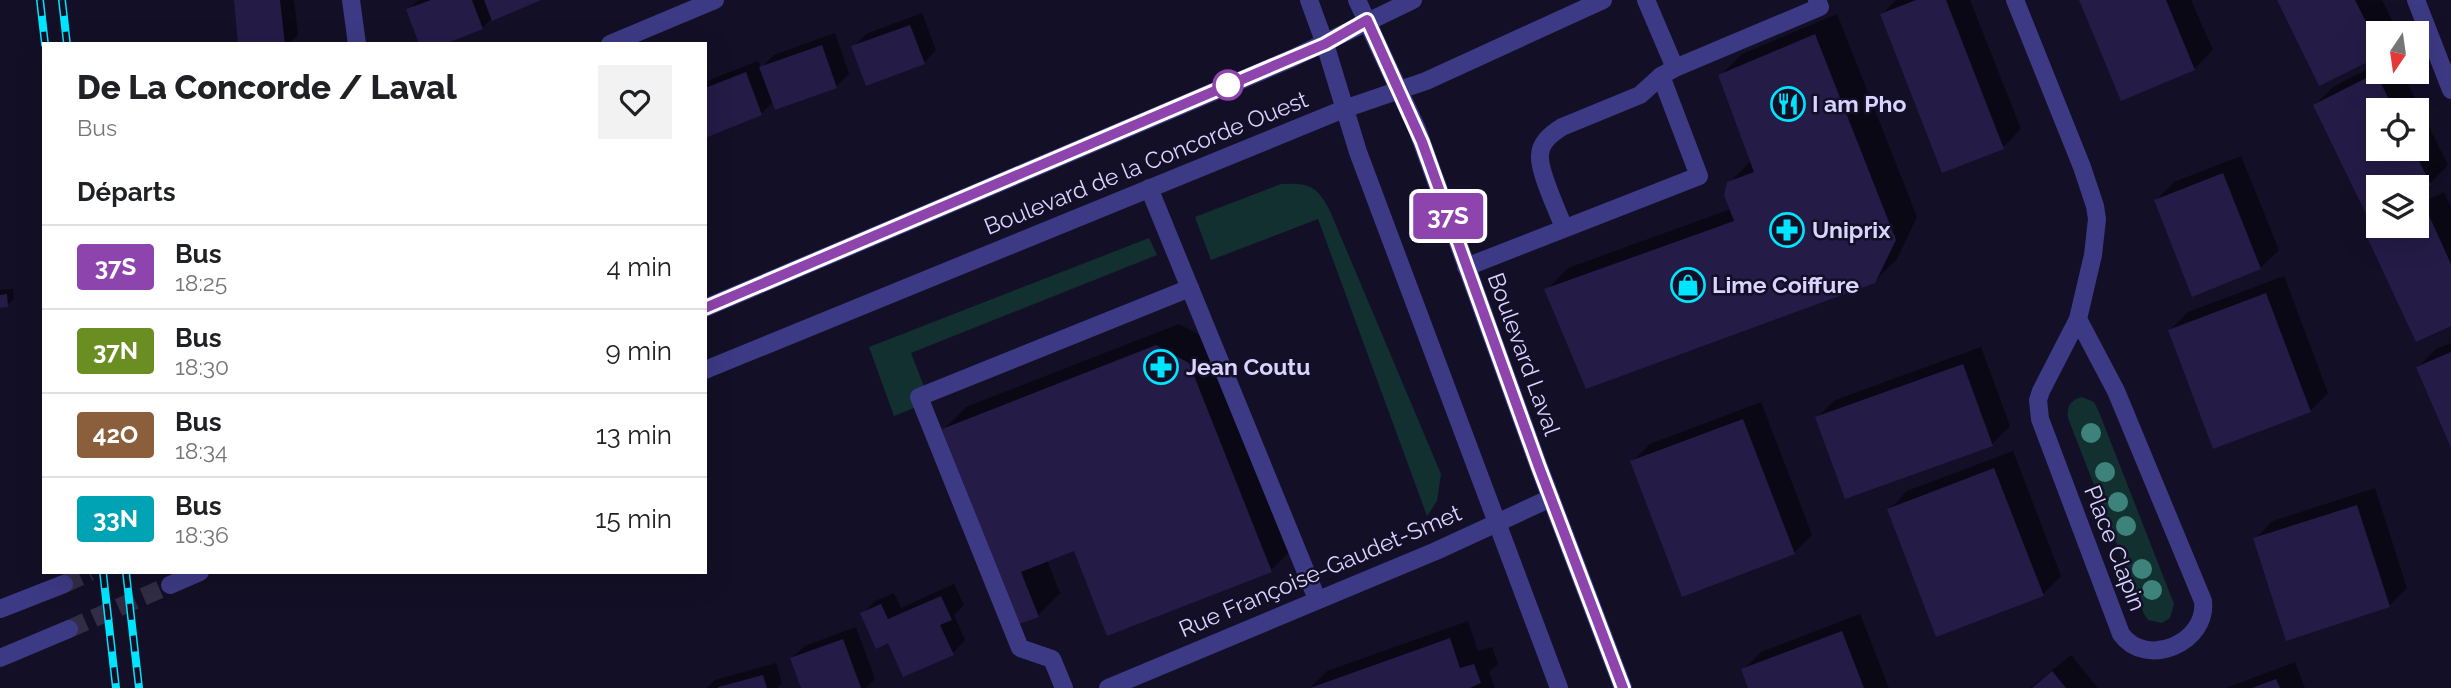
<!DOCTYPE html>
<html lang="fr">
<head>
<meta charset="utf-8">
<style>
  body { margin:0; font-family:Raleway,sans-serif; background:#f2f2f2; color:#202124; height:100vh; display:flex; flex-direction:column; font-size:26px; white-space:nowrap }
  * { box-sizing:border-box; margin:0 }
  p { font-size:23px; color:#757577 }
  .icon { flex:none; width:38px; height:38px; fill:none; stroke:currentColor; stroke-width:2; stroke-linecap:round; stroke-linejoin:round }
  .map { position:relative; flex:1; overflow:hidden }
  .drawer { position:absolute; left:42px; top:42px; width:665px; height:532px; display:flex; flex-direction:column; background:#fff; border-radius:0px; box-shadow:0 7px 28px #0002 }
  .drawer>* { flex:none }
  .badge { padding:0 14px; border-radius:5px; font-size:24px; line-height:46px }
  .needle { width:46px; rotate:193deg }
  .buttons { position:absolute; left:2366px; top:21px; display:grid; gap:14px }
  .buttons a { display:grid; place-items:center; width:63px; height:63px; border-radius:0px; background:#fff; box-shadow:0 7px 28px #0002; font-size:35px }
  .map>.badge { position:absolute; translate:-50% -50%; box-shadow:0 0 0 4px #fff }
  h2 { padding:0 35px; font-size:26px; line-height:63px }
  .round { display:grid; place-items:center; flex:none; width:74px; height:74px; border-radius:0px; background:#f2f2f2 }
  .overview { display:flex; align-items:center; justify-content:space-between; height:119px; padding:0 35px }
  h1 { font-size:33px; font-weight:800; line-height:52px }
  ul { padding:0; list-style:none }
  li { display:flex; align-items:center; gap:21px; height:84px; padding:0 35px; border-top:2px solid #e0e0e0 }
  li div { flex:1 }
  li b { display:block; font-size:26px }
  li em { font-style:normal }
  li .badge { min-width:77px; font-weight:700; text-align:center }
  .map>svg:first-child { display:block }
  .green { fill:#12302f }
  .shadow { fill:#0007; fill-rule:evenodd }
  .building { fill:#241b47 }
  .lines { fill:none; stroke-linecap:round; stroke-linejoin:round }
  .minor-tunnel { stroke:#312d47; stroke-width:18; stroke-dasharray:18 9; stroke-linecap:butt }
  .minor { stroke:#3d3a85; stroke-width:18 }
  .rail-casing { stroke:#00e5ff; stroke-width:8 }
  .rail { stroke:#130f26; stroke-width:5; stroke-dasharray:16; stroke-linecap:butt }
  .tree { fill:#3d827b }
  .line-casing { stroke:#fff; stroke-width:16 }
  .line { stroke:#8e44ad; stroke-width:10 }
  .stop-dot { fill:#fff; stroke:#8e44ad; stroke-width:3.5 }
  .labels { text-anchor:middle; stroke-width:5; stroke-linejoin:round; paint-order:stroke }
  .poi-label { font-size:23px; font-weight:bold; fill:#d9d4ff; stroke:#130f26; text-anchor:start }
  .street-label { font-size:23px; fill:#d9d4ff; stroke:#130f26 }
</style>
</head>
<body>
<div class="map">
<svg width="2451" height="688" viewBox="0 0 2451 688">
  <rect width="100%" height="100%" fill="#130f26"/>
  <g class="green">
    <path d="M 1281,184 C 1310,183 1317,186 1330,211 L 1441,474 L 1437,501 L 1427,516 L 1318,219 L 1211,260 L 1195,217 Z"/>
    <path d="M 1149,238 L 1157,255 L 911,353 L 925,389 L 924,404 L 894,416 L 869,347 Z"/>
    <path d="M 2082,397 L 2094,402 L 2099,412 L 2174,604 L 2170,618 L 2162,623 L 2148,620 L 2144,614 L 2068,418 C 2066,406 2071,400 2082,397 Z"/>
  </g>
  <g class="shadow">
    <path d="M 236,0 L 294,0 L 298,35 L 288,44 L 240,44 Z"/>
    <path d="M 418,0 L 537,0 L 493,17 L 482,28 L 408,10 Z"/>
    <path d="M 1896,0 L 1970,0 L 2021,129 L 2003,147 L 1882,14 Z"/>
    <path d="M 2080,0 L 2191,0 L 2213,50 L 2194,69 L 2122,99 Z"/>
    <path d="M 2279,0 L 2382,0 L 2398,33 L 2378,33 L 2378,55 L 2320,84 Z"/>
    <path d="M 922,13 L 936,50 L 924,63 L 853,47 L 866,34 Z"/>
    <path d="M 1837,14 L 1917,217 L 1897,259 L 1874,282 L 1547,290 L 1568,268 L 1731,209 L 1729,183 L 1752,160 L 1720,76 L 1742,54 Z"/>
    <path d="M 835,33 L 849,74 L 836,87 L 774,101 L 761,114 L 705,136 L 705,82 L 758,61 L 761,68 L 774,55 Z"/>
    <path d="M 2378,64 L 2378,72 L 2402,72 L 2448,165 L 2430,183 L 2417,189 L 2417,187 L 2378,187 L 2378,208 L 2368,213 L 2315,105 L 2333,87 ZM 2378,110 L 2417,110 L 2417,149 L 2378,149 Z"/>
    <path d="M 2241,156 L 2279,250 L 2260,268 L 2156,200 L 2174,182 Z"/>
    <path d="M 2444,192 L 2451,207 L 2451,324 L 2369,237 L 2380,226 L 2417,226 L 2417,205 Z"/>
    <path d="M 2284,276 L 2328,393 L 2310,411 L 2170,330 L 2188,312 Z"/>
    <path d="M 13,289 L 14,299 L 7,305 L 0,306 L 0,290 Z"/>
    <path d="M 1179,324 L 1211,341 L 1293,548 L 1271,570 L 1075,549 L 1047,560 L 1060,593 L 1038,615 L 944,429 L 966,407 Z"/>
    <path d="M 2451,343 L 2451,443 L 2418,367 L 2436,349 Z"/>
    <path d="M 1981,347 L 2010,426 L 1992,444 L 1817,418 L 1835,400 Z"/>
    <path d="M 1761,402 L 1812,535 L 1794,553 L 1632,462 L 1650,444 Z"/>
    <path d="M 2013,451 L 2061,576 L 2043,594 L 1889,510 L 1907,491 Z"/>
    <path d="M 2375,488 L 2407,588 L 2389,606 L 2255,539 L 2273,521 Z"/>
    <path d="M 954,584 L 964,605 L 954,615 L 965,640 L 953,653 L 889,641 L 862,614 L 875,601 L 894,593 L 901,608 Z"/>
    <path d="M 1860,614 L 1889,688 L 1750,688 L 1743,670 L 1761,652 Z"/>
    <path d="M 1468,621 L 1478,651 L 1492,647 L 1498,664 L 1489,672 L 1495,688 L 1310,688 L 1327,671 Z"/>
    <path d="M 856,627 L 875,679 L 866,688 L 803,688 L 792,658 L 805,646 Z"/>
    <path d="M 2071,655 L 2098,688 L 2030,688 Z"/>
    <path d="M 2295,662 L 2305,688 L 2226,688 Z"/>
    <path d="M 776,663 L 782,683 L 777,688 L 707,688 L 715,680 Z"/>
  </g>
  <g class="building">
    <path d="M 234,0 L 280,0 L 285,44 L 238,44 Z"/>
    <path d="M 431,0 L 472,0 L 483,29 L 445,44 L 419,44 L 406,9 Z"/>
    <path d="M 484,0 L 541,0 L 492,21 Z"/>
    <path d="M 1916,0 L 1946,0 L 2004,149 L 1942,173 L 1880,14 Z"/>
    <path d="M 2079,0 L 2166,0 L 2195,70 L 2121,101 Z"/>
    <path d="M 2277,0 L 2355,0 L 2378,46 L 2378,57 L 2319,86 Z"/>
    <path d="M 910,25 L 925,64 L 866,86 L 851,46 Z"/>
    <path d="M 1815,34 L 1896,240 L 1875,283 L 1586,389 L 1544,289 L 1734,221 L 1724,195 L 1727,182 L 1754,172 L 1718,75 Z"/>
    <path d="M 822,45 L 837,88 L 775,110 L 759,67 Z"/>
    <path d="M 746,72 L 762,115 L 705,138 L 705,88 Z"/>
    <path d="M 2376,73 L 2394,110 L 2378,110 L 2378,149 L 2413,149 L 2431,185 L 2417,191 L 2417,187 L 2378,187 L 2378,210 L 2367,216 L 2313,105 Z"/>
    <path d="M 2223,173 L 2261,269 L 2192,297 L 2154,200 Z"/>
    <path d="M 2426,209 L 2451,264 L 2451,326 L 2416,342 L 2367,237 L 2390,226 L 2417,226 L 2417,214 Z"/>
    <path d="M 2266,293 L 2311,412 L 2213,449 L 2168,330 Z"/>
    <path d="M 7,294 L 8,307 L 0,308 L 0,295 Z"/>
    <path d="M 1156,345 L 1189,363 L 1272,572 L 1107,636 L 1074,551 L 1021,572 L 1039,617 L 1019,624 L 942,429 Z"/>
    <path d="M 2451,352 L 2451,448 L 2416,367 Z"/>
    <path d="M 1963,364 L 1993,446 L 1845,499 L 1815,417 Z"/>
    <path d="M 1743,419 L 1795,554 L 1682,597 L 1630,461 Z"/>
    <path d="M 1994,468 L 2044,596 L 1936,637 L 1887,509 Z"/>
    <path d="M 2357,505 L 2390,607 L 2286,641 L 2253,538 Z"/>
    <path d="M 941,596 L 952,620 L 940,625 L 954,655 L 903,677 L 888,643 L 876,649 L 860,613 L 881,604 L 888,619 Z"/>
    <path d="M 1842,631 L 1864,688 L 1748,688 L 1741,669 Z"/>
    <path d="M 1450,638 L 1460,668 L 1474,664 L 1481,683 L 1470,688 L 1310,688 Z"/>
    <path d="M 843,639 L 861,688 L 801,688 L 790,658 Z"/>
    <path d="M 2052,671 L 2066,688 L 2032,688 Z"/>
    <path d="M 763,675 L 767,688 L 718,688 L 718,687 Z"/>
    <path d="M 2276,679 L 2280,688 L 2252,688 Z"/>
  </g>
  <g class="lines">
    <g class="minor-tunnel">
      <path d="M 64,584 L 90,572"/>
      <path d="M 69,629 L 170,585"/>
    </g>
    <g class="minor">
      <path d="M 351,0 L 357,44"/>
      <path d="M 1309,0 L 1325,44 L 1358,152 L 1559,688"/>
      <path d="M 1357,0 L 1417,129 L 1539,467 L 1623,688"/>
      <path d="M 1646,0 L 1675,68"/>
      <path d="M 2015,0 L 2082,167 L 2095,206 L 2097,219 L 2093,255 L 2078,319 L 2041,391 L 2038,400 L 2040,419 L 2121,634 C 2146,669 2208,643 2203,601 L 2116,391 L 2078,319"/>
      <path d="M 2416,0 L 2451,90"/>
      <path d="M 610,44 L 715,0"/>
      <path d="M 1149,188 L 1317,599"/>
      <path d="M 1564,228 C 1558,212 1540,174 1540,158 C 1539,143 1551,134 1562,127 L 1640,95 L 1661,76 L 1675,68 L 1820,7 L 1817,0"/>
      <path d="M 1466,267 L 1699,176 L 1661,76"/>
      <path d="M 705,308 L 1293,58 L 1413,0"/>
      <path d="M 705,370 L 1344,109 L 1426,81 L 1603,0"/>
      <path d="M 170,585 L 200,572"/>
      <path d="M 0,609 L 64,584"/>
      <path d="M 0,658 L 69,629"/>
      <path d="M 1064,688 L 1052,659 L 1020,648 L 919,397 L 1190,288"/>
      <path d="M 1108,688 L 1436,551 L 1551,498"/>
    </g>
    <g class="rail-casing">
      <g id="rail">
        <path d="M 40,0 L 45,44"/>
        <path d="M 62,0 L 67,44"/>
        <path d="M 103,572 L 116,688"/>
        <path d="M 126,572 L 139,688"/>
      </g>
    </g>
    <use href="#rail" class="rail"/>
  </g>
  <g class="tree">
    <circle cx="2091" cy="433" r="10"/>
    <circle cx="2105" cy="472" r="10"/>
    <circle cx="2118" cy="502" r="10"/>
    <circle cx="2126" cy="526" r="10"/>
    <circle cx="2142" cy="569" r="10"/>
    <circle cx="2152" cy="590" r="10"/>
  </g>
  <g class="lines">
    <g class="line-casing">
      <path id="line" d="M 705,308 L 1325,44 L 1367,20 L 1422,142 L 1539,467 L 1623,688"/>
    </g>
    <use href="#line" class="line"/>
  </g>
  <defs>
    <g id="restaurant-ring" transform="scale(1.75)"><circle r="9.5" fill="#130f26" stroke="#00e5ff" stroke-width="1.5"/><path d="M-5-6h1v4h1v-4h1v4h1v-4h1v5L-1.5 .5V6h-2V.5L-5-1ZM5-6V6H3V1.5H1.5Q1.5-4 5-6Z" fill="#00e5ff"/></g>
    <g id="pharmacy-ring" transform="scale(1.75)"><circle r="9.5" fill="#130f26" stroke="#00e5ff" stroke-width="1.5"/><path d="M-2-6h4v4h4v4h-4v4h-4v-4h-4v-4h4Z" fill="#00e5ff"/></g>
    <g id="shop-ring" transform="scale(1.75)"><circle r="9.5" fill="#130f26" stroke="#00e5ff" stroke-width="1.5"/><path d="M-5-2.5h2.3a2.7 3.5 0 0 1 5.4 0H5L5.5 6h-11ZM-1.5-2.5h3a1.5 2.3 0 0 0-3 0Z" fill="#00e5ff"/></g>
  </defs>
  <g fill-rule="evenodd">
    <use href="#restaurant-ring" x="1788" y="104"/>
    <use href="#pharmacy-ring" x="1787" y="230"/>
    <use href="#shop-ring" x="1688" y="285"/>
    <use href="#pharmacy-ring" x="1161" y="367"/>
  </g>
  <circle class="stop-dot" cx="1228" cy="85" r="14"/>
  <g class="labels">
    <g class="poi-label">
      <text x="1812" y="112">I am Pho</text>
      <text x="1812" y="238">Uniprix</text>
      <text x="1712" y="293">Lime Coiffure</text>
      <text x="1186" y="375">Jean Coutu</text>
    </g>
    <g class="street-label">
      <text transform="translate(1146 163) rotate(-22)" y="8">Boulevard de la Concorde Ouest</text>
      <text transform="translate(1524 354) rotate(70)" y="8">Boulevard Laval</text>
      <text transform="translate(2115 548) rotate(69)" y="8">Place Clapin</text>
      <text transform="translate(1320 571) rotate(-23)" y="8">Rue Françoise-Gaudet-Smet</text>
    </g>
  </g>
</svg>
<div class="buttons">
<a><svg class="needle" viewBox="-14 -14 28 28"><path d="M0-13l5 13h-10z" fill="#e53935"/><path d="M0 13l5-13h-10z" fill="#757577"/></svg></a>
<a><svg class="icon" aria-label="locate" viewBox="0 0 24 24"><circle cx="12" cy="12" r="6"/><path d="M12 2v4M12 18v4M2 12h4M18 12h4"/></svg></a>
<a><svg class="icon" aria-label="layers" viewBox="0 0 24 24"><path d="M12 4l9 5-9 5-9-5zM3 14l9 5 9-5"/></svg></a>
</div>
<b class="badge" style="left:1448px;top:216px;background:#8e44ad;color:#fff">37S</b>
<section class="drawer">
<div class="overview"><div><h1>De La Concorde / Laval</h1><p>Bus</p></div><a class="round"><svg class="icon" aria-label="heart" viewBox="0 0 24 24"><path d="M12 20l-8-8c-3-5 5-10 8-4 3-6 11-1 8 4z"/></svg></a></div>
<h2>Départs</h2>
<ul>
<li><span class="badge" style="background:#8e44ad;color:#fff">37S</span><div><b>Bus</b><p>18:25</p></div><em>4 min</em></li>
<li><span class="badge" style="background:#6b8e23;color:#fff">37N</span><div><b>Bus</b><p>18:30</p></div><em>9 min</em></li>
<li><span class="badge" style="background:#8b5e3c;color:#fff">42O</span><div><b>Bus</b><p>18:34</p></div><em>13 min</em></li>
<li><span class="badge" style="background:#00a3b4;color:#fff">33N</span><div><b>Bus</b><p>18:36</p></div><em>15 min</em></li>
</ul>
</section>
</div>
</body>
</html>
